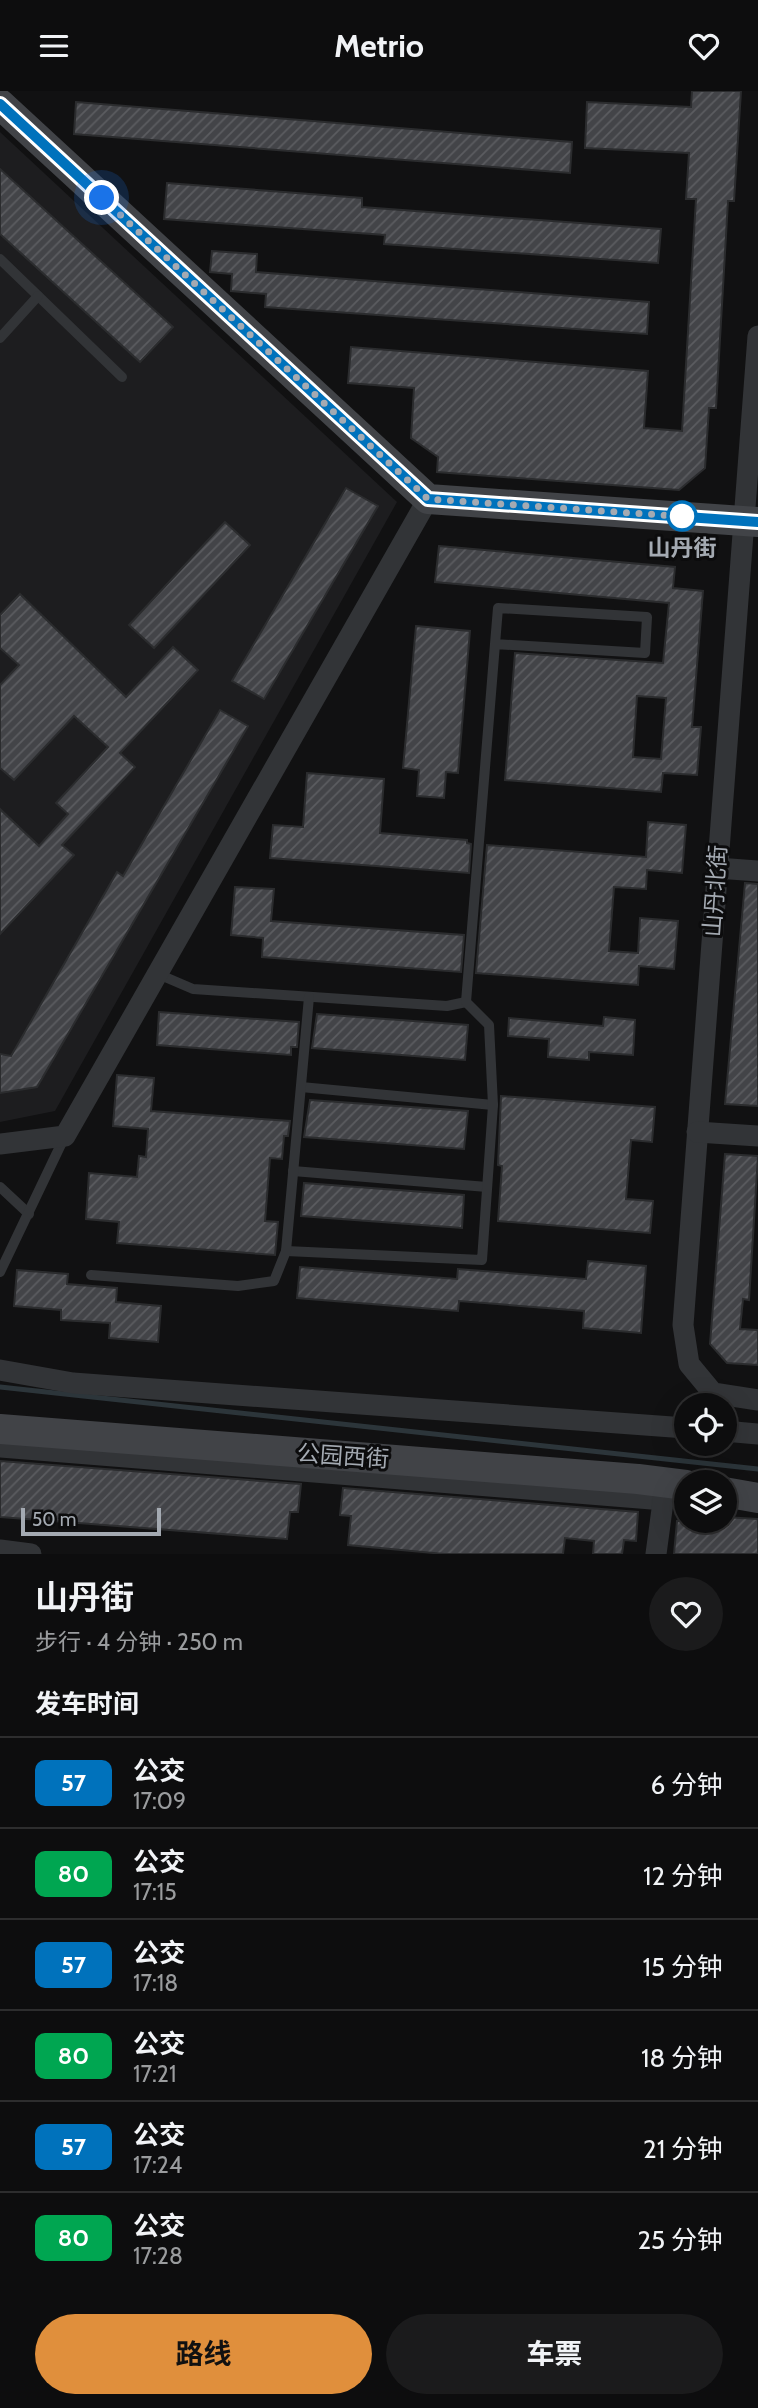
<!DOCTYPE html>
<html lang="zh">
<head>
<meta charset="utf-8">
<style>
  body { margin:0; font-family:Cabin,"Noto Sans SC",sans-serif; background:#1b1b1c; color:#f1f3f6; height:100vh; display:flex; flex-direction:column; font-size:26px; white-space:nowrap }
  * { box-sizing:border-box; margin:0 }
  p { font-size:23px; color:#9a9c9e }
  .icon { flex:none; width:38px; height:38px; fill:none; stroke:currentColor; stroke-width:2; stroke-linecap:round; stroke-linejoin:round }
  .map { position:relative; height:1463px; overflow:hidden }
  .side { display:flex; flex-direction:column; background:#0d0d0e; flex:1 }
  .side>* { flex:none }
  .badge { padding:0 14px; border-radius:10px; font-size:24px; line-height:46px }
  .tools { position:absolute; left:674px; top:1302px; display:grid; gap:14px }
  .tools a { display:grid; place-items:center; width:63px; height:63px; border-radius:50%; background:#0d0d0e; box-shadow:0 7px 28px #0002,0 0 0 2px #2d2d2e; font-size:35px }
  .scale { position:absolute; left:21px; bottom:18px; width:140px; box-sizing:border-box; padding-left:7px; border:4px solid #a4aab2; border-top:0; font-size:19px; line-height:24px; white-space:nowrap; color:#a4aab2; -webkit-text-stroke:5px #0c0c0d; paint-order:stroke }
  .you { position:absolute; width:35px; height:35px; margin:-18px; border:5px solid #fff; border-radius:50%; background:#1a73e8; box-shadow:0 0 0 10px #1a73e833 }
  .map>.badge { position:absolute; translate:-50% -50%; box-shadow:0 0 0 4px #fff }
  h2 { padding:0 35px; font-size:26px; line-height:63px }
  .round { display:grid; place-items:center; flex:none; width:74px; height:74px; border-radius:37px; background:#1b1b1c }
  .headline { display:flex; align-items:center; justify-content:space-between; height:119px; padding:0 35px }
  h1 { font-size:33px; font-weight:700; line-height:52px }
  .button { display:flex; gap:14px; margin-top:auto; padding:14px 35px }
  .button a { flex:1; height:80px; border-radius:42px; background:#e08f3c; color:#111; font-size:28px; font-weight:700; line-height:80px; text-align:center }
  .button a+a { background:#1b1b1c; color:#f1f3f6 }
  ul { padding:0; list-style:none }
  li { display:flex; align-items:center; gap:21px; height:91px; padding:0 35px; border-top:2px solid #2d2d2e }
  li div { flex:1 }
  li b { display:block; font-size:26px }
  li em { font-style:normal }
  li .badge { min-width:77px; font-weight:700; text-align:center }
  header { display:flex; justify-content:space-between; align-items:center; height:91px; padding:0 35px; background:#0d0d0e; font-size:32px; font-weight:700 }
  .map>svg:first-child { display:block }
  .built { fill:#1d1d1f }
  .lines { fill:none; stroke-linecap:round; stroke-linejoin:round }
  .stream { stroke:#2c353a; stroke-width:5 }
  .building { fill:url(#building-hatch); stroke:#2b2c2e; stroke-width:2; fill-rule:evenodd }
  .lane { stroke:#323437; stroke-width:10 }
  .street { stroke:#323437; stroke-width:21 }
  .secondary { stroke:#414347; stroke-width:30 }
  .line-casing { stroke:#fff; stroke-width:16 }
  .line { stroke:#0072bc; stroke-width:10 }
  .walk { stroke:#a4aab2; stroke-width:7; stroke-dasharray:0 12.6 }
  .stop-dot { fill:#fff; stroke:#0072bc; stroke-width:3.5 }
  .labels { text-anchor:middle; stroke-width:6; stroke-linejoin:round; paint-order:stroke }
  .stop-label { font-size:23px; font-weight:bold; fill:#a4aab2; stroke:#0c0c0d }
  .street-label { font-size:23px; fill:#a4aab2; stroke:#0c0c0d }
</style>
</head>
<body>
<header><svg class="icon" aria-label="menu" viewBox="0 0 24 24"><path d="M4 6h16M4 12h16M4 18h16"/></svg>Metrio<svg class="icon" aria-label="heart" viewBox="0 0 24 24"><path d="M12 20l-8-8c-3-5 5-10 8-4 3-6 11-1 8 4z"/></svg></header>
<div class="map">
<svg width="758" height="1463" viewBox="0 0 758 1463">
  <defs>
    <pattern id="building-hatch" width="6" height="6" patternUnits="userSpaceOnUse" patternTransform="scale(1.75)"><rect width="6" height="6" fill="#434448"/><path d="M-1 1l2-2M0 6l6-6M5 7l2-2" fill="none" stroke="#5b5c60"/></pattern>
  </defs>
  <rect width="100%" height="100%" fill="#111112"/>
  <path class="built" d="M 0,41 L 397,411 L 55,1020 L 0,1031 Z"/>
  <g class="lines">
    <path class="stream" d="M 0,1296 L 758,1378"/>
  </g>
  <g class="building">
    <path d="M 692,0 L 741,0 L 734,110 L 728,110 L 716,317 L 709,317 L 705,377 L 679,399 L 437,381 L 438,366 L 411,347 L 414,297 L 348,292 L 351,256 L 648,280 L 644,337 L 682,340 L 696,108 L 686,108 L 689,62 L 585,57 L 587,11 L 691,16 Z"/>
    <path d="M 76,11 L 572,51 L 570,82 L 74,43 Z"/>
    <path d="M 0,78 L 173,236 L 140,271 L 0,143 Z"/>
    <path d="M 167,92 L 362,107 L 362,116 L 661,138 L 658,172 L 384,153 L 385,144 L 164,128 Z"/>
    <path d="M 212,160 L 257,163 L 256,181 L 649,211 L 647,243 L 265,216 L 266,203 L 231,200 L 232,183 L 210,181 Z"/>
    <path d="M 346,397 L 378,415 L 264,608 L 232,590 Z"/>
    <path d="M 225,431 L 250,454 L 154,557 L 129,534 Z"/>
    <path d="M 439,455 L 675,476 L 673,497 L 703,500 L 692,636 L 701,636 L 697,684 L 663,682 L 661,701 L 505,689 L 515,562 L 663,572 L 669,512 L 435,491 ZM 637,605 L 666,607 L 661,668 L 633,666 Z"/>
    <path d="M 20,503 L 126,606 L 173,556 L 198,579 L 120,662 L 135,676 L 62,754 L 74,764 L 0,843 L 0,718 L 39,755 L 68,723 L 56,712 L 108,656 L 74,625 L 14,689 L 0,677 L 0,594 L 19,574 L 0,557 L 0,524 Z"/>
    <path d="M 416,535 L 470,540 L 458,682 L 446,681 L 444,707 L 417,705 L 419,679 L 403,677 Z"/>
    <path d="M 220,619 L 248,635 L 37,996 L 0,1002 L 0,963 L 11,965 L 117,781 L 123,785 Z"/>
    <path d="M 307,682 L 384,688 L 380,742 L 467,749 L 467,752 L 471,753 L 469,782 L 270,767 L 273,734 L 303,736 Z"/>
    <path d="M 648,731 L 686,734 L 682,782 L 647,779 L 646,798 L 614,796 L 609,860 L 638,862 L 640,827 L 678,830 L 674,878 L 639,875 L 638,894 L 476,882 L 487,754 L 646,766 Z"/>
    <path d="M 745,792 L 758,793 L 758,1015 L 725,1013 Z"/>
    <path d="M 235,796 L 274,798 L 271,830 L 464,844 L 461,881 L 262,866 L 263,847 L 231,844 Z"/>
    <path d="M 159,921 L 299,931 L 297,956 L 291,956 L 291,964 L 157,954 Z"/>
    <path d="M 317,923 L 468,934 L 465,969 L 312,957 Z"/>
    <path d="M 604,926 L 635,929 L 633,964 L 589,961 L 589,969 L 548,966 L 549,948 L 508,945 L 509,927 L 603,935 Z"/>
    <path d="M 117,984 L 154,987 L 151,1020 L 290,1030 L 288,1045 L 284,1045 L 282,1068 L 270,1067 L 265,1130 L 278,1131 L 275,1164 L 117,1152 L 119,1131 L 86,1128 L 89,1082 L 137,1086 L 139,1065 L 146,1066 L 148,1038 L 113,1035 Z"/>
    <path d="M 501,1005 L 655,1016 L 652,1051 L 631,1049 L 626,1108 L 653,1110 L 650,1142 L 498,1130 L 502,1075 L 498,1074 Z"/>
    <path d="M 310,1009 L 468,1020 L 464,1058 L 304,1046 Z"/>
    <path d="M 725,1063 L 758,1065 L 749,1209 L 743,1208 L 740,1238 L 758,1239 L 758,1274 L 727,1272 L 710,1253 Z"/>
    <path d="M 304,1092 L 464,1104 L 462,1137 L 301,1125 Z"/>
    <path d="M 588,1170 L 646,1175 L 641,1242 L 583,1237 L 584,1220 L 459,1210 L 458,1220 L 297,1207 L 300,1176 L 457,1188 L 458,1178 L 586,1188 Z"/>
    <path d="M 17,1179 L 68,1183 L 67,1193 L 117,1197 L 116,1211 L 161,1215 L 158,1251 L 109,1247 L 110,1232 L 61,1229 L 61,1219 L 14,1215 Z"/>
    <path d="M 0,1370 L 301,1393 L 298,1421 L 290,1421 L 287,1448 L 0,1426 Z"/>
    <path d="M 343,1397 L 638,1421 L 636,1450 L 624,1449 L 622,1463 L 593,1463 L 594,1450 L 565,1447 L 563,1463 L 444,1463 L 348,1454 L 351,1425 L 340,1424 Z"/>
    <path d="M 724,1426 L 758,1428 L 758,1463 L 674,1463 L 677,1430 L 724,1430 Z"/>
  </g>
  <g class="lines">
    <g class="lane">
      <path d="M 0,168 L 122,286"/>
      <path d="M 0,247 L 38,205"/>
      <path d="M 158,883 L 193,898 L 447,915 L 466,911"/>
      <path d="M 301,996 L 493,1014"/>
      <path d="M 293,1080 L 487,1096"/>
      <path d="M 0,1096 L 29,1123"/>
      <path d="M 286,1160 L 482,1169 L 493,1014 L 489,934 L 466,911 L 495,553 L 498,517 L 647,526 L 645,562 L 495,553"/>
      <path d="M 0,1181 L 65,1045"/>
      <path d="M 91,1184 L 238,1195 L 274,1190 L 286,1160 L 309,906"/>
    </g>
    <g class="street">
      <path d="M 758,245 L 683,1234 L 689,1273 L 713,1302 L 758,1309"/>
      <path d="M 717,777 L 758,780"/>
      <path d="M 697,1041 L 758,1045"/>
      <path d="M 0,1053 L 65,1045 L 428,408"/>
      <path d="M 0,1279 L 73,1292 L 686,1337"/>
      <path d="M 724,1340 L 758,1343"/>
      <path d="M 0,1356 L 664,1409"/>
      <path d="M 0,1459 L 31,1463"/>
      <path d="M 656,1463 L 665,1396"/>
    </g>
    <g class="secondary">
      <path d="M 0,13 L 428,408 L 758,431"/>
      <path d="M 0,1338 L 638,1388 L 686,1394"/>
      <path d="M 724,1401 L 758,1407"/>
    </g>
  </g>
  <g class="lines">
    <g class="line-casing">
      <path id="line" d="M 0,13 L 428,408 L 758,431"/>
    </g>
    <use href="#line" class="line"/>
    <path class="walk" d="M 102,107 L 428,408 L 690,426 L 682,425"/>
  </g>
  <circle class="stop-dot" cx="682" cy="425" r="14"/>
  <g class="labels">
    <g class="stop-label">
      <text x="682" y="465">山丹街</text>
    </g>
    <g class="street-label">
      <text transform="translate(715 800) rotate(-86)" y="8">山丹北街</text>
      <text transform="translate(343 1365) rotate(4)" y="8">公园西街</text>
    </g>
  </g>
</svg>
<div class="tools">
<a><svg class="icon" aria-label="locate" viewBox="0 0 24 24"><circle cx="12" cy="12" r="6"/><path d="M12 2v4M12 18v4M2 12h4M18 12h4"/></svg></a>
<a><svg class="icon" aria-label="layers" viewBox="0 0 24 24"><path d="M12 4l9 5-9 5-9-5zM3 14l9 5 9-5"/></svg></a>
</div>
<div class="scale">50 m</div>
<div class="you" style="left:102px;top:107px"></div>
</div>
<section class="side">
<div class="headline"><div><h1>山丹街</h1><p>步行 · 4 分钟 · 250 m</p></div><a class="round"><svg class="icon" aria-label="heart" viewBox="0 0 24 24"><path d="M12 20l-8-8c-3-5 5-10 8-4 3-6 11-1 8 4z"/></svg></a></div>
<h2>发车时间</h2>
<ul>
<li><span class="badge" style="background:#0072bc;color:#fff">57</span><div><b>公交</b><p>17:09</p></div><em>6 分钟</em></li>
<li><span class="badge" style="background:#00a651;color:#fff">80</span><div><b>公交</b><p>17:15</p></div><em>12 分钟</em></li>
<li><span class="badge" style="background:#0072bc;color:#fff">57</span><div><b>公交</b><p>17:18</p></div><em>15 分钟</em></li>
<li><span class="badge" style="background:#00a651;color:#fff">80</span><div><b>公交</b><p>17:21</p></div><em>18 分钟</em></li>
<li><span class="badge" style="background:#0072bc;color:#fff">57</span><div><b>公交</b><p>17:24</p></div><em>21 分钟</em></li>
<li><span class="badge" style="background:#00a651;color:#fff">80</span><div><b>公交</b><p>17:28</p></div><em>25 分钟</em></li>
</ul>
<div class="button"><a>路线</a><a>车票</a></div>
</section>
</body>
</html>
